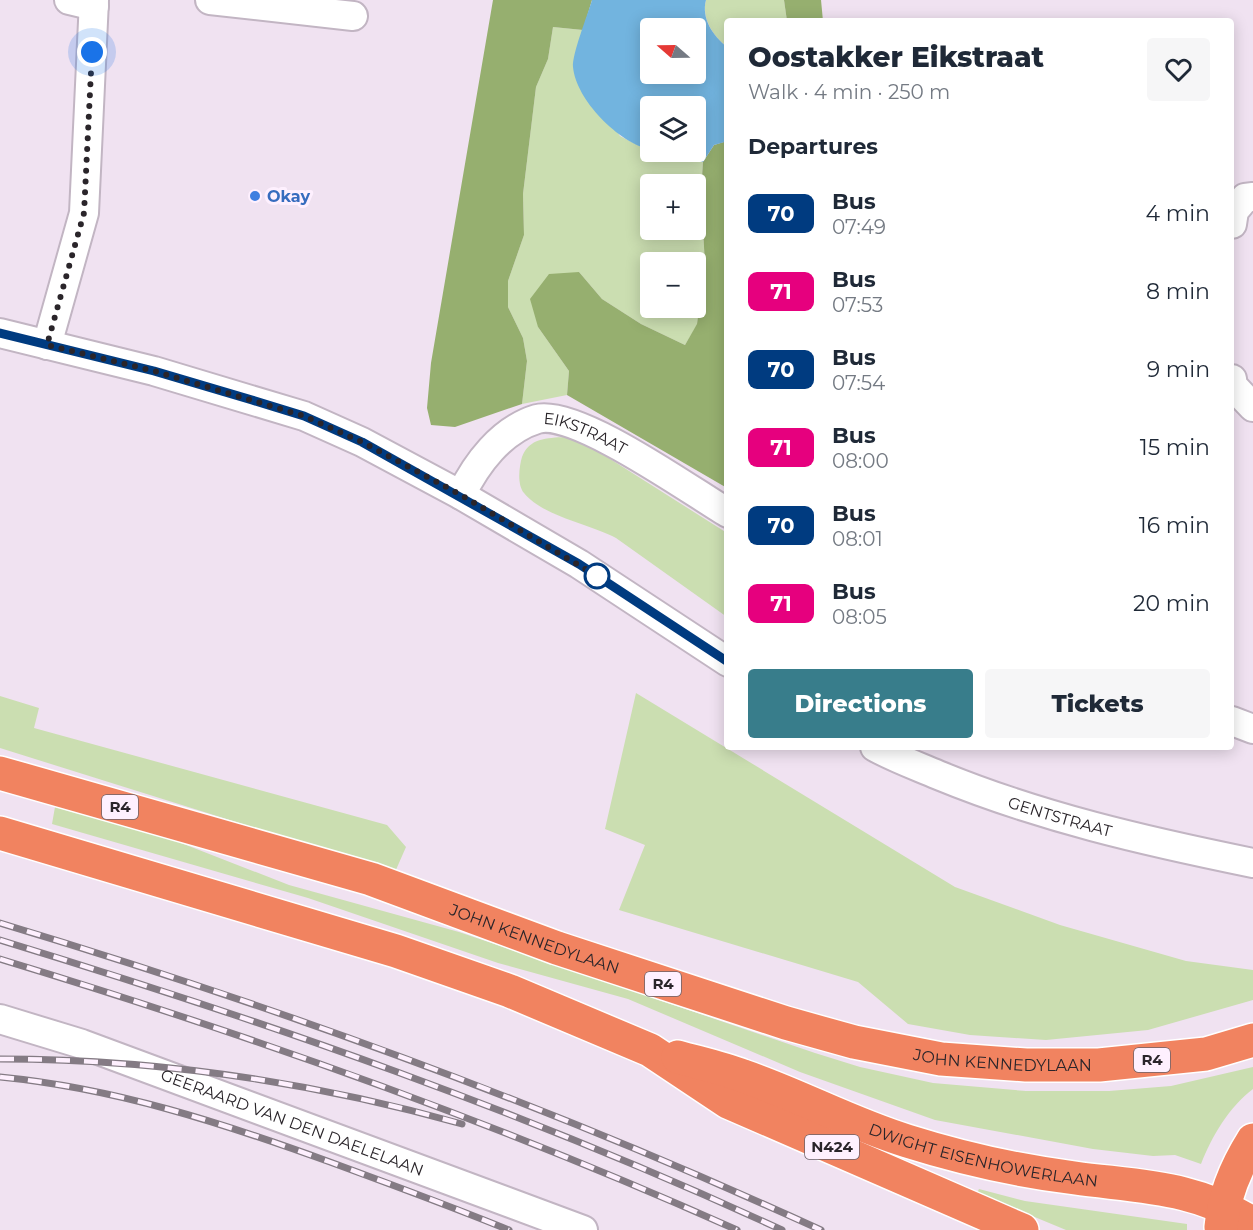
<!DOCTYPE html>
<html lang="en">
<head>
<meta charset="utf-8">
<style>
  body { margin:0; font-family:Montserrat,sans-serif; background:#f6f6f7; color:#1f2937; height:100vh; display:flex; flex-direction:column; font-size:22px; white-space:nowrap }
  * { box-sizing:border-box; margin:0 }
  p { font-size:20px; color:#747a83 }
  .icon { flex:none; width:33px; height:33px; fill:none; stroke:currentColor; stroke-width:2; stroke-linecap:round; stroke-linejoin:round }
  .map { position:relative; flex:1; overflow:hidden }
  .side { position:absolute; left:724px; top:18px; width:510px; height:732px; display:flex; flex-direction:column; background:#fff; border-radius:6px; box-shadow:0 3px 15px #0003 }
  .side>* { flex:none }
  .badge { padding:0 12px; border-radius:9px; font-size:21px; line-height:39px }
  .needle { width:39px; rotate:290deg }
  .fabs { position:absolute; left:640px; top:18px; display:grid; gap:12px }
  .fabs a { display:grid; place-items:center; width:66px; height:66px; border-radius:6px; background:#fff; box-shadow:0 3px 15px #0003; font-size:30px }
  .you { position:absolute; width:30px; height:30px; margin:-15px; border:4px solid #fff; border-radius:50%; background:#1a73e8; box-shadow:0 0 0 9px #1a73e833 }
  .map>.badge { position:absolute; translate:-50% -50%; box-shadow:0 0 0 3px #fff }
  h2 { padding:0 24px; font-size:22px; line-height:54px }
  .round { display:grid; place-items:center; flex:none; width:63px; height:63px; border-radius:6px; background:#f6f6f7 }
  .overview { display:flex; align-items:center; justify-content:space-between; height:102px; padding:0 24px }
  h1 { font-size:28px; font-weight:800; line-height:45px }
  .primary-button { display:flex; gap:12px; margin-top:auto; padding:12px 24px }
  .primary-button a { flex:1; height:69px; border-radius:6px; background:#387d8b; color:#fff; font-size:24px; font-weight:800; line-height:69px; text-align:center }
  .primary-button a+a { background:#f6f6f7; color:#1f2937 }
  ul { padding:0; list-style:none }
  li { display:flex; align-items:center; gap:18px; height:78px; padding:0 24px }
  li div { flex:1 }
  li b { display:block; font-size:22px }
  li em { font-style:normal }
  li .badge { min-width:66px; font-weight:700; text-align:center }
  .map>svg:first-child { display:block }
  .green { fill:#cbdeb1; fill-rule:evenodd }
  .forest { fill:#96af6f }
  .water { fill:#72b4df; fill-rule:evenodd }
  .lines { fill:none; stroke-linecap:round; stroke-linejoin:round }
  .minor-casing { stroke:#c2b5c3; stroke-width:32 }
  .highway-casing { stroke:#fff; stroke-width:36 }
  .minor { stroke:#fff; stroke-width:28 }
  .highway { stroke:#f18360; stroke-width:33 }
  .rail-casing { stroke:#847b84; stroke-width:7 }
  .rail { stroke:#fef0fe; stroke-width:4.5; stroke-dasharray:14; stroke-linecap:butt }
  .line-casing { stroke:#fff; stroke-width:14 }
  .line { stroke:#003b80; stroke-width:9 }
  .walk { stroke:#2a252a; stroke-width:6; stroke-dasharray:0 10.8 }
  .shop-dot { fill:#3f7fe0; stroke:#fef0fe; stroke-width:2 }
  .stop-dot { fill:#fff; stroke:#003b80; stroke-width:3 }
  .labels { text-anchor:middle; stroke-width:6; stroke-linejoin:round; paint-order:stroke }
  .shield { fill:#fef0fe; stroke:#6a626a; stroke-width:1.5 }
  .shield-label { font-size:15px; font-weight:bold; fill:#2a252a }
  .shop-label { font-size:16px; font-weight:bold; fill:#366cbe; stroke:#fef0fe; text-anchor:start }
  .street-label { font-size:16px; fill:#2a252a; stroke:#fef0fe }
</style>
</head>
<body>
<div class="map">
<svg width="1253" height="1230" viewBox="0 0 1253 1230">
  <rect width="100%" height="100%" fill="#f0e2f1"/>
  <g class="green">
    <path d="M 706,0 L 784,0 L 787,21 L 728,21 L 727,47 C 713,36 701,18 706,0 Z"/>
    <path d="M 553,27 L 583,30 L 573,66 L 620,136 L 651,152 L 703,162 L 701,191 L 705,265 L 697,325 L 685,345 L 641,324 L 602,299 L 579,272 L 538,327 L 569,371 L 567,395 L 522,404 L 527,361 L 523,338 L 508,307 L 508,281 L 524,235 L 523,194 L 536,87 L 548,59 ZM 651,184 L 696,184 L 696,230 L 651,230 ZM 651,262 L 696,262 L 696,308 L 651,308 Z"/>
    <path d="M 565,437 L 585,443 L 727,533 L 727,617 L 616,538 C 590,524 542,516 524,493 C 517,485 519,467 522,457 C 529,438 547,438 565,437 Z"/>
    <path d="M 636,693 L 955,887 L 1060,925 L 1186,961 L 1253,970 L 1253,1000 L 1148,1030 L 1046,1040 L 970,1035 L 908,1024 L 858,982 L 619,910 L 645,845 L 605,829 Z"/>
    <path d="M 0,696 L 39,708 L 34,728 L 387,825 L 406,847 L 395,872 L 0,748 Z"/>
    <path d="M 55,807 L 176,841 L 289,885 L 459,932 L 815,1053 L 860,1067 L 933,1083 L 1026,1091 L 1109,1091 L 1171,1086 L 1253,1067 L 1253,1089 C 1229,1107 1212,1136 1201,1164 L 1175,1155 L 1153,1156 L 1093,1149 L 935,1120 L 800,1072 L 628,999 L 498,963 L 308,898 L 52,824 Z"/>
    <path d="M 979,1189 L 1025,1201 L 1187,1224 L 1187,1230 L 1066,1230 L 977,1193 Z"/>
  </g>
  <g class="forest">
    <path d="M 493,0 L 592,0 L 583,30 L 553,27 L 548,59 L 536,87 L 523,194 L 524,235 L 508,281 L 508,307 L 523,338 L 527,361 L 522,404 L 455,427 L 431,425 L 427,408 L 431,363 Z"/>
    <path d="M 784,0 L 821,0 L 823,21 L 787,21 Z"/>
    <path d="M 727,141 L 727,488 L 567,395 L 569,371 L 538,327 L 530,299 L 549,274 L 579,272 L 602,299 L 641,324 L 685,345 L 697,324 L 705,265 L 701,191 L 703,162 L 714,145 Z"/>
  </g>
  <path class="water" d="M 592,0 L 706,0 C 701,18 713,36 727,47 L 728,141 L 714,145 L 703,162 L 657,152 L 696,152 L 696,106 L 651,106 L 651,150 C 619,143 576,100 573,67 C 572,54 588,14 592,0 ZM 651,28 L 696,28 L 696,74 L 651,74 Z"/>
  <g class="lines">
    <g class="minor-casing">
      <g id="minor">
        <path d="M 69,0 L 94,6"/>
        <path d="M 210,0 L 353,16"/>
        <path d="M 1232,224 L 1234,211 L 1245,198 L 1253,197"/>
        <path d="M 0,333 L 154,371 L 304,416 L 362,442 L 461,495 L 579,564 L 728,662"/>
        <path d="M 47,345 L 84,213 L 94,0"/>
        <path d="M 1232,379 L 1233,386 L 1253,407"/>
        <path id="s1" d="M 461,495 C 476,464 501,430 537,419 C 575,408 691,491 728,513"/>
        <path d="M 1232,721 L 1253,729"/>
        <path id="s2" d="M 875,747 C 895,758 917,766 938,775 C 1040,817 1145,841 1253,863"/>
        <path id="s3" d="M 0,1019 L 82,1044 L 583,1230"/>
      </g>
    </g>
    <g class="highway-casing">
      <g id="highway">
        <path id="s4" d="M 0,773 L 371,879 L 557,948 L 786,1023 L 854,1042 L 941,1059 L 1026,1065 L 1099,1065 L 1206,1054 L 1253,1040"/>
        <path d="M 0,833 L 396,951 L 510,991 L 650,1050 L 728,1102 L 1022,1230"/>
        <path id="s5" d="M 678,1057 C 699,1063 722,1068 743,1076 C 799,1095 851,1124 907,1141 C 961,1158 1019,1171 1075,1178 C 1141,1187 1196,1186 1253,1224"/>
        <path d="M 1221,1227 C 1224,1194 1236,1167 1253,1140"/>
      </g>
    </g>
    <use href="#minor" class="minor"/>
    <use href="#highway" class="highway"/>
    <g class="rail-casing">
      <g id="rail">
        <path d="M 0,923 C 283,1008 552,1107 821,1230"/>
        <path d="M 0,940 C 266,1021 529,1113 782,1230"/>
        <path d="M 0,959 C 251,1035 498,1123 737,1230"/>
        <path d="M 0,1059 C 156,1059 312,1082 462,1124"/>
        <path d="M 0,1077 C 115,1088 222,1123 330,1162 C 390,1184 450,1206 509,1230"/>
      </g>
    </g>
    <use href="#rail" class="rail"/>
  </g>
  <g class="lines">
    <g class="line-casing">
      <path id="line" d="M 0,333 L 154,371 L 252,400 L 304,416 L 362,442 L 579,564 L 728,662"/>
    </g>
    <use href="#line" class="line"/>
    <path class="walk" d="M 92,52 L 84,213 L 47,345 L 154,371 L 304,416 L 362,442 L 461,495 L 597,576"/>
  </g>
  <circle class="shop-dot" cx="255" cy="196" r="6"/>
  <circle class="stop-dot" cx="597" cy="576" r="12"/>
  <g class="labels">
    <g class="shield">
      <rect x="102" y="795" width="36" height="24" rx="4.5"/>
      <rect x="645" y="972" width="36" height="24" rx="4.5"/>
      <rect x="1134" y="1048" width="36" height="24" rx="4.5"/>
      <rect x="805" y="1135" width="54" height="24" rx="4.5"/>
    </g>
    <g class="shield-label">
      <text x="120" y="812">R4</text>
      <text x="663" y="989">R4</text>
      <text x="1152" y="1065">R4</text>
      <text x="832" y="1152">N424</text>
    </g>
    <g class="shop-label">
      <text x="267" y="202">Okay</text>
    </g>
    <g class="street-label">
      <text dy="6" stroke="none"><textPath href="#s1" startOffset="162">EIKSTRAAT</textPath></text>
      <text dy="6" stroke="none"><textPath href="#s2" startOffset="198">GENTSTRAAT</textPath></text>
      <text dy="6" stroke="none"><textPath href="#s4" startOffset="560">JOHN KENNEDYLAAN</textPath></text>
      <text dy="6" stroke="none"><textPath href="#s4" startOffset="1046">JOHN KENNEDYLAAN</textPath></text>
      <text dy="6" stroke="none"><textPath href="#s3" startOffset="310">GEERAARD VAN DEN DAELELAAN</textPath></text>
      <text dy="6" stroke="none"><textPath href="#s5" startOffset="322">DWIGHT EISENHOWERLAAN</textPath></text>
    </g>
  </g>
</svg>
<div class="fabs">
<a><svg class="needle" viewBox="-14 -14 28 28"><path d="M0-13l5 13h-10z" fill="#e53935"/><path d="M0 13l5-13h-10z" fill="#747a83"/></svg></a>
<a><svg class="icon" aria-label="layers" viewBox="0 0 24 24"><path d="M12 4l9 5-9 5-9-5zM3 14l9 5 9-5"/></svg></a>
<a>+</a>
<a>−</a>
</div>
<div class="you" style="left:92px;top:52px"></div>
<section class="side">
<div class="overview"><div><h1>Oostakker Eikstraat</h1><p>Walk · 4 min · 250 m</p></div><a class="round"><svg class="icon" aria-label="heart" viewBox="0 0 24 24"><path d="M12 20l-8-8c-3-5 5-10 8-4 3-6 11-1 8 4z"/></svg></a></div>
<h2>Departures</h2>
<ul>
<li><span class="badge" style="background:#003b80;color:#fff">70</span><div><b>Bus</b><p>07:49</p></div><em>4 min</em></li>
<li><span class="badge" style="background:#e6007e;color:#fff">71</span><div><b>Bus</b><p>07:53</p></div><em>8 min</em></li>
<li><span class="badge" style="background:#003b80;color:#fff">70</span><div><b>Bus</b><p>07:54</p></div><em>9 min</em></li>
<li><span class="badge" style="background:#e6007e;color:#fff">71</span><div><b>Bus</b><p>08:00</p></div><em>15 min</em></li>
<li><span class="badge" style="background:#003b80;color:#fff">70</span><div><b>Bus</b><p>08:01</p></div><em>16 min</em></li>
<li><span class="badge" style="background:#e6007e;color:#fff">71</span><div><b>Bus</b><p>08:05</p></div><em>20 min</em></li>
</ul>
<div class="primary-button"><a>Directions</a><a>Tickets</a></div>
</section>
</div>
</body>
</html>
